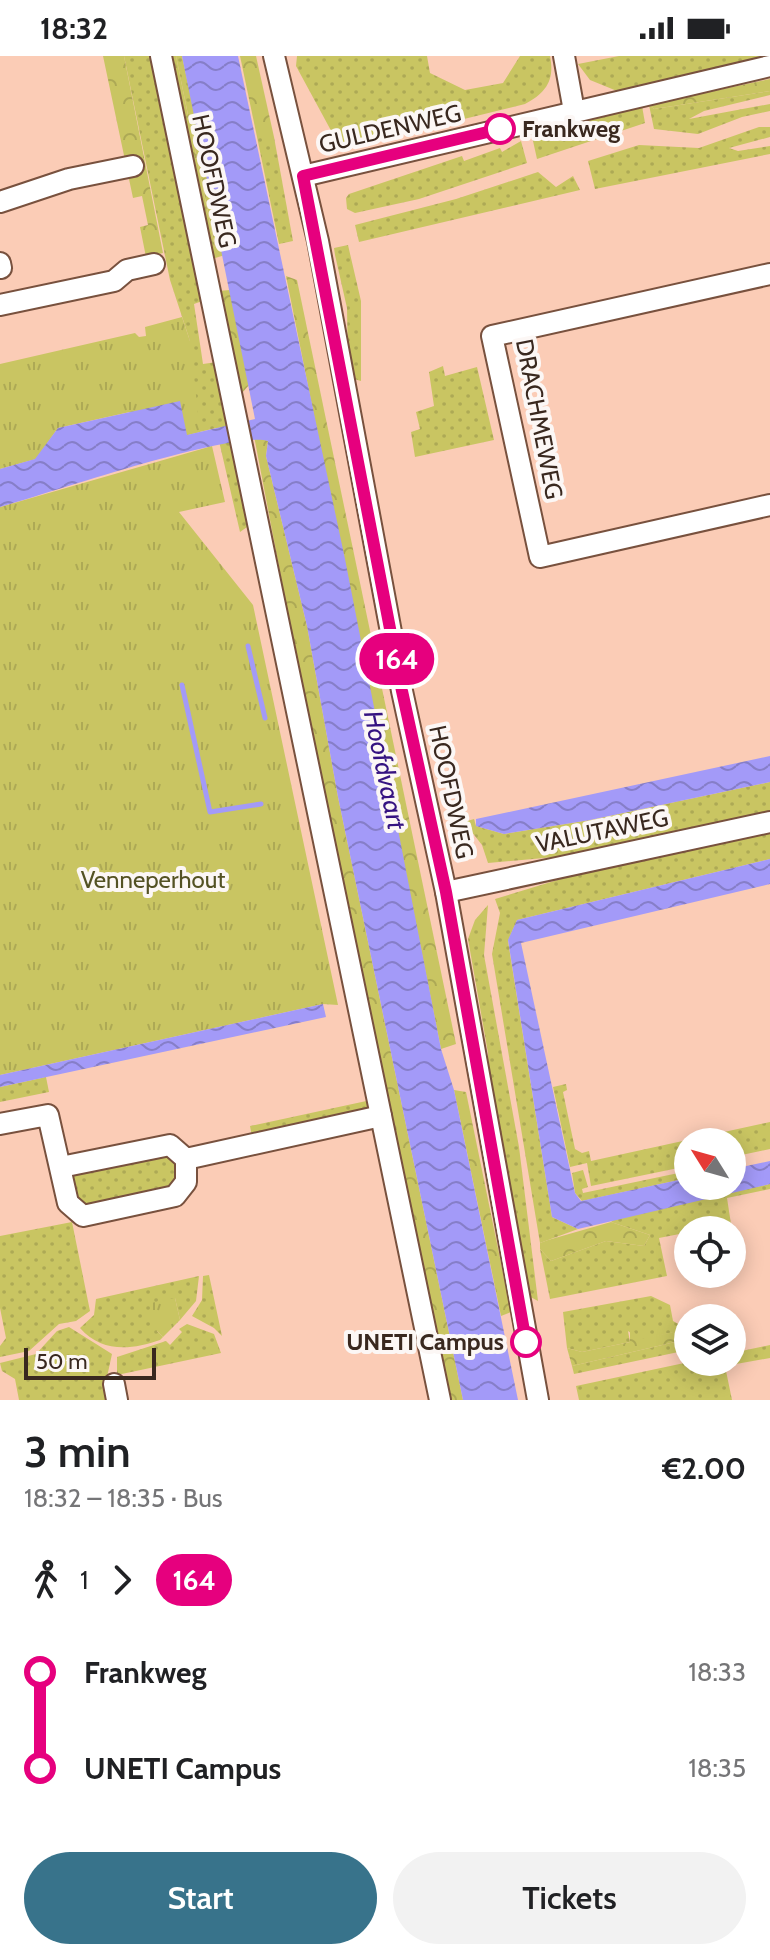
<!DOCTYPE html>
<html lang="en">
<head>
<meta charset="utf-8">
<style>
  body { margin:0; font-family:Cabin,sans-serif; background:#f2f2f2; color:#202124; height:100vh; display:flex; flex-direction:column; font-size:30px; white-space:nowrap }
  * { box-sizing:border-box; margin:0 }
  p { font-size:26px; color:#757577 }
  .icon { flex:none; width:44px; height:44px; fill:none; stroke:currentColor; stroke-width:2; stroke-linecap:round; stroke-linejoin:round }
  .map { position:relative; height:1344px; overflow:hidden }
  .drawer { display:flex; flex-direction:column; background:#fff; flex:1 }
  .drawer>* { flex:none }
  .badge { padding:0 16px; border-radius:26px; font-size:28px; line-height:52px }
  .needle { width:52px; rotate:307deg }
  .buttons { position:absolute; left:674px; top:1072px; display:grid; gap:16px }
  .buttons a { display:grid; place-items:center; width:72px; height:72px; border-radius:50%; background:#fff; box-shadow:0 4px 20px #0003; font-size:40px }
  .scale { position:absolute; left:24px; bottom:20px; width:132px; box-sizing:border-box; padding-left:8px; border:4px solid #39281f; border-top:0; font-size:22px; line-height:28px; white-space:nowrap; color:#39281f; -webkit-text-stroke:6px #fcf7f5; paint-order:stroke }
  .map>.badge { position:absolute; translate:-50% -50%; box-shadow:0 0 0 4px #fff }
  .legs { display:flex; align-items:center; gap:12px; height:88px; padding:0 24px; font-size:26px }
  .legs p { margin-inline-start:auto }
  .head { display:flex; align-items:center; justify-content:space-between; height:136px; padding:0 24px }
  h1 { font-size:44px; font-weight:600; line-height:60px }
  .cta { display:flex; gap:16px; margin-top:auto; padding:16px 24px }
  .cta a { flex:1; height:92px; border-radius:48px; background:#38738b; color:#fff; font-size:32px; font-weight:600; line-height:92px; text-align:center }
  .cta a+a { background:#f2f2f2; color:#202124 }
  ul { padding:0 24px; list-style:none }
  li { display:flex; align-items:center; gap:28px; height:96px; font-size:30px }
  li i { display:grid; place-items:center; width:12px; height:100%; margin:0 10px; background:currentColor }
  li i::after { content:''; width:20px; height:20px; margin:-10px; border:6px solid; border-radius:50%; background:#fff }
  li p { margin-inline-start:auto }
  li:first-child i { background:linear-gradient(#0000 50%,currentColor 0) }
  li:last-child i { background:linear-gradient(currentColor 50%,#0000 0) }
  .status { display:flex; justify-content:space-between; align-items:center; height:56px; padding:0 40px; background:#fff; direction:ltr }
  .status svg { height:22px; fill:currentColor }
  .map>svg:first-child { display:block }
  .grass { fill:url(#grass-dots) }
  .forest { fill:url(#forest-crowns) }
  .park { fill:url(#park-tufts) }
  .water { fill:url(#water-waves) }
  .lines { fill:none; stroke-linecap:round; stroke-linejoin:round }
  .stream { stroke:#a39af8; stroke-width:5 }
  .minor-casing { stroke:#78513e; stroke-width:24 }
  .minor { stroke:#fff; stroke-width:20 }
  .line-1-casing { stroke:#fff; stroke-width:18 }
  .line-1 { stroke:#e6007e; stroke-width:12 }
  .stop-1-dot { fill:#fff; stroke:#e6007e; stroke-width:4 }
  .labels { text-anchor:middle; stroke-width:8; stroke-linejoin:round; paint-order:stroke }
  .street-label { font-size:24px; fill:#39281f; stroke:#fcf7f5 }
  .stop-label { font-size:24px; font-weight:bold; fill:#39281f; stroke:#fcf7f5; text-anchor:start }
  .park-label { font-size:24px; fill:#545224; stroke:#fcf7f5 }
  .water-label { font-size:26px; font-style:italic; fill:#351381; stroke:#fcf7f5 }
</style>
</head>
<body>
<div class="status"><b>18:32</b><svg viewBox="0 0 49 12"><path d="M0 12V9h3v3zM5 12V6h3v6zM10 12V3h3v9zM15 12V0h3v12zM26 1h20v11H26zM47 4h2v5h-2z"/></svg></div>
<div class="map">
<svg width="770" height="1344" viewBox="0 0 770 1344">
  <defs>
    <pattern id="grass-dots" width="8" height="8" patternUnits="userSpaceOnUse" patternTransform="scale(2)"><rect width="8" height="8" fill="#c9c562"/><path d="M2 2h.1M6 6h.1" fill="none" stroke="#ada955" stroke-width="1.8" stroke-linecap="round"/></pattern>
    <pattern id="forest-crowns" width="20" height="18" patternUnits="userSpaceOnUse" patternTransform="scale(2)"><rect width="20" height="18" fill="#c9c562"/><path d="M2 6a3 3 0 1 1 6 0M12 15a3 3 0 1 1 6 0" fill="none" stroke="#ada955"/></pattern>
    <pattern id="park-tufts" width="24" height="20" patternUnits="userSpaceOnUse" patternTransform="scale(2)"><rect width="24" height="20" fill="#c9c562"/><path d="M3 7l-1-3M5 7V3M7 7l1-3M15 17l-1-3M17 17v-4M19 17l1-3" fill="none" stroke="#ada955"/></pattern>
    <pattern id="water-waves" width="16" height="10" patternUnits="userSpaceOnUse" patternTransform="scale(2)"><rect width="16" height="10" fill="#a39af8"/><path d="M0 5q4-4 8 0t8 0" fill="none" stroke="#867ec8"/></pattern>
  </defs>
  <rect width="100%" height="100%" fill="#fbccb6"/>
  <g class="grass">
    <path d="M 124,0 L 152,0 L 205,244 L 194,248 L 203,308 L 217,306 L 250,469 L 240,476 L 216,372 L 187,379 L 126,355 L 190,285 L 170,224 Z"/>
    <path d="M 176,0 L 182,0 L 225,199 L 212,203 L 209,195 L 215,191 Z"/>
    <path d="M 297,0 L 427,0 L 430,17 L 465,34 L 503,27 L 520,0 L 550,0 C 555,24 546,37 525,48 L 341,93 L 296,10 Z"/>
    <path d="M 619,0 L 770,0 L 617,35 L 590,24 L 578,8 Z"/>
    <path d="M 770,35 L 770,39 L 704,55 L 689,63 L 770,48 L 770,55 L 742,61 L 698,78 L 654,73 L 649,49 L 654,53 Z"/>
    <path d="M 642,50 L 645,67 L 537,103 L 531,76 Z"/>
    <path d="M 759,71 L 770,71 L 770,81 L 729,92 L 738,95 L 770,90 L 770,98 L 595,133 L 588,105 L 639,89 L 699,92 Z"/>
    <path d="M 257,81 L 274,81 L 293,185 L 279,188 Z"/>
    <path d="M 521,85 L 527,107 L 419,143 L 355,157 L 347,153 L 346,142 L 349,138 L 462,100 L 464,105 L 500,92 L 502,96 Z"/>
    <path d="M 538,116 L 556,131 L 573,120 L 580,134 L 359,186 L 355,169 L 456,143 Z"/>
    <path d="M 348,189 L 361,245 L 361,325 L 354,323 L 348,312 L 347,252 L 335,199 L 334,192 Z"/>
    <path d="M 443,310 L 445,320 L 477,311 L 494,384 L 415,401 L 411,376 L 420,373 L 416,356 L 434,350 L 429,316 Z"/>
    <path d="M 770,726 L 770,756 L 555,801 L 488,807 L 482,789 L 464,766 L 474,763 L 476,770 L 504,778 L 590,764 Z"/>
    <path d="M 770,776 L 770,803 L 517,864 L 508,885 L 552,1161 L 578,1173 L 540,1187 L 492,898 L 500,857 L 495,843 L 574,819 Z"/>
    <path d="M 488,849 L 484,899 L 519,1091 L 538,1245 L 525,1238 L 489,1058 L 488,997 L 468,883 L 475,864 Z"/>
    <path d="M 46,1021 L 49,1036 L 0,1046 L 0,1031 Z"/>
    <path d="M 566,1028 L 567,1034 L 563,1036 L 575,1093 L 582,1097 L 589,1095 L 591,1105 L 770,1066 L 770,1093 L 732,1101 L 732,1086 L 688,1086 L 688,1110 L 591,1130 L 587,1107 L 570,1111 L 553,1031 Z"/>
    <path d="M 371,1044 L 371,1049 L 359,1059 L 252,1081 L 250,1070 Z"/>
    <path d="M 163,1097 C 176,1105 179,1115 174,1130 L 89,1151 L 78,1146 L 72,1123 L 76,1116 Z"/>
    <path d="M 583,1114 L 588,1131 L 582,1133 L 583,1137 L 688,1115 L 688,1122 L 582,1145 L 575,1137 L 572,1117 Z"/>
    <path d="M 770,1128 L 770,1133 L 727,1142 L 731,1168 L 659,1182 L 667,1220 L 550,1243 L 540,1193 L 551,1205 L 606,1185 L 644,1190 L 650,1179 L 611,1166 L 616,1161 Z"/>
    <path d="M 72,1166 L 90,1255 L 76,1265 L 59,1268 L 29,1295 L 0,1301 L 0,1290 L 6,1282 L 0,1252 L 0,1180 Z"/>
    <path d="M 209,1219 L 222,1280 L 214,1272 L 192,1260 L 202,1244 L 203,1220 Z"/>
    <path d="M 199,1220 L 196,1245 L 180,1264 L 175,1242 L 157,1275 L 163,1281 L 160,1284 C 131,1294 102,1297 80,1272 L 94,1259 L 96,1243 Z"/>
    <path d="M 651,1240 L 670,1249 L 673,1265 L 687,1273 L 640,1284 L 628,1275 L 630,1286 L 582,1296 L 567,1292 L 563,1256 Z"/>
    <path d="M 187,1268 L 214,1278 L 221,1297 L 117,1319 L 117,1301 L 166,1285 L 170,1289 L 182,1276 L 179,1273 Z"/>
    <path d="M 69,1271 L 112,1298 L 107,1321 L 111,1344 L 19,1344 L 15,1323 L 2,1315 L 0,1307 L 36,1298 L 57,1275 Z"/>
    <path d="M 688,1283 L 688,1294 L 574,1318 L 572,1310 Z"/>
    <path d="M 770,1289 L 770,1302 L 725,1310 L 732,1344 L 579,1344 L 576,1330 L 689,1306 L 732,1306 L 732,1297 Z"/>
  </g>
  <g class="forest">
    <path d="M 103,0 L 124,0 L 163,197 L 146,201 L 140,171 L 148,169 L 142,140 L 133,142 Z"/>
    <path d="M 170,0 L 176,0 L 215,192 L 209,195 Z"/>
    <path d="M 240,0 L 256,0 L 274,81 L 257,81 Z"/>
    <path d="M 770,23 L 770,35 L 654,53 L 649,49 Z"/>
    <path d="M 286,220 L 297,224 L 456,988 L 441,993 Z"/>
    <path d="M 230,234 L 250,328 L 241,338 L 218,235 Z"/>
    <path d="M 254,380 L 268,385 L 266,400 L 307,570 L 338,741 L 463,1344 L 447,1344 L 332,788 Z"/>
    <path d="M 454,1034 L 466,1036 L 511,1256 L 501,1260 Z"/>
    <path d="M 611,1166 L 650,1179 L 644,1190 L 606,1185 L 551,1205 L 540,1193 L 540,1187 L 548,1184 Z"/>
    <path d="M 630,1271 L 640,1283 L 687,1273 L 688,1283 L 572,1310 L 567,1292 L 582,1296 L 630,1286 Z"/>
  </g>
  <g class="park">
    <path d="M 182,261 L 190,285 L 200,376 L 187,379 L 179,345 L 58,372 L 36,403 L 0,413 L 0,308 L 135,277 L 139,281 L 146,280 L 145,271 Z"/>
    <path d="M 212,390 L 225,446 L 179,456 L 253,549 L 338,949 L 323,948 L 0,1019 L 0,451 Z"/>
    <path d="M 175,1242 L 180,1264 L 163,1281 L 157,1275 L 151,1247 Z"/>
  </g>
  <g class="water">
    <path d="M 182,0 L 238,0 L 345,503 L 441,993 L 454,1034 L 518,1344 L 463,1344 L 338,741 L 307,570 L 266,400 L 268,385 C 233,374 47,438 0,451 L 0,413 L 35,403 L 58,372 L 180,345 L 187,379 L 255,363 Z"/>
    <path d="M 770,700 L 770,726 L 590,764 L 504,778 L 476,770 L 476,763 Z"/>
    <path d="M 770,803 L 770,828 L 521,887 L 575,1137 L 581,1145 L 688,1122 L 688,1130 L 732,1130 L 732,1113 L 770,1105 L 770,1128 L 578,1173 L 552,1161 L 508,884 L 517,864 Z"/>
    <path d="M 323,948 L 326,961 L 0,1031 L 0,1019 Z"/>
  </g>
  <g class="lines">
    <g class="stream">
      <path d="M 248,590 L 265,662"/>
      <path d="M 182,629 L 210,756 L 261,748"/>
    </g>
    <g class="minor-casing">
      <g id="minor">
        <path d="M 161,0 L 440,1344"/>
        <path d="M 274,0 L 318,185 L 402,635 L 446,836 L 538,1344"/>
        <path d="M 564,0 L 574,55"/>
        <path d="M 303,120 L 770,10"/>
        <path d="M 0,146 L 69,123 L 133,110"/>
        <path d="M 0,207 L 1,212"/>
        <path d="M 770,218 L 492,280 L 540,501 L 770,449"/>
        <path d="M 0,249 L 114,225 L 127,214 L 154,208"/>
        <path d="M 446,836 L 770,766"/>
        <path d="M 0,1068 L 48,1059 L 68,1147 L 83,1160 L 175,1140 L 186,1126 L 186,1103"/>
        <path d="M 61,1111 L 170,1089 L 186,1103 L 381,1060"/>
        <path d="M 114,1328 L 117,1344"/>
      </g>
    </g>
    <use href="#minor" class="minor"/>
  </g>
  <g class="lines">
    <g class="line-1-casing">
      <path id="line-1" d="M 500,73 L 303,120 L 402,635 L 446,836 L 526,1286"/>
    </g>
    <use href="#line-1" class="line-1"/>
  </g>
  <g class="stop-1-dot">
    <circle cx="500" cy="73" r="14"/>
    <circle cx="526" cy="1286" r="14"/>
  </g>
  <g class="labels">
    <g class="street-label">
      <text transform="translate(390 73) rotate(-13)" y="8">GULDENWEG</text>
      <text transform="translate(214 125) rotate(78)" y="8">HOOFDWEG</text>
      <text transform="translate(539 363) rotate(79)" y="8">DRACHMEWEG</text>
      <text transform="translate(451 736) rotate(78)" y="8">HOOFDWEG</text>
      <text transform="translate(602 775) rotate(-12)" y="8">VALUTAWEG</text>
    </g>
    <g class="stop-label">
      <text x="522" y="81">Frankweg</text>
      <text x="504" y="1294" text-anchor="end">UNETI Campus</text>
    </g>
    <g class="park-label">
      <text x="153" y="832">Venneperhout</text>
    </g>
    <g class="water-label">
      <text transform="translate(385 714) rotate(78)" y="9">Hoofdvaart</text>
    </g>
  </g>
</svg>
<div class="buttons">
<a><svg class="needle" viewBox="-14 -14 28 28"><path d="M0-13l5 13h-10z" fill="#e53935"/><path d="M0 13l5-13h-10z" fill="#757577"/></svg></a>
<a><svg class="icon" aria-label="locate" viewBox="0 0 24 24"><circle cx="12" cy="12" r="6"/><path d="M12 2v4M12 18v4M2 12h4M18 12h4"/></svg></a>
<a><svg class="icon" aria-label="layers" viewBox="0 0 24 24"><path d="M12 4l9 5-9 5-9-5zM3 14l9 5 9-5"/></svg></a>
</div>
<div class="scale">50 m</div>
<b class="badge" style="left:397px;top:603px;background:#e6007e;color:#fff">164</b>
</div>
<section class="drawer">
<div class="head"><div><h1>3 min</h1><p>18:32 – 18:35 · Bus</p></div><b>€2.00</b></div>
<div class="legs"><svg class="icon" aria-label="walk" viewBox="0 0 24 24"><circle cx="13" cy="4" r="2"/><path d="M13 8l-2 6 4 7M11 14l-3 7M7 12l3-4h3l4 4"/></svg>1<svg class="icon" aria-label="forward" viewBox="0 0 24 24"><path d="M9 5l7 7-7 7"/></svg><b class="badge" style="background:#e6007e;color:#fff">164</b></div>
<ul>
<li><i style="color:#e6007e"></i><b>Frankweg</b><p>18:33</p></li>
<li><i style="color:#e6007e"></i><b>UNETI Campus</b><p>18:35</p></li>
</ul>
<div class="cta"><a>Start</a><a>Tickets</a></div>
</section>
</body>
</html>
